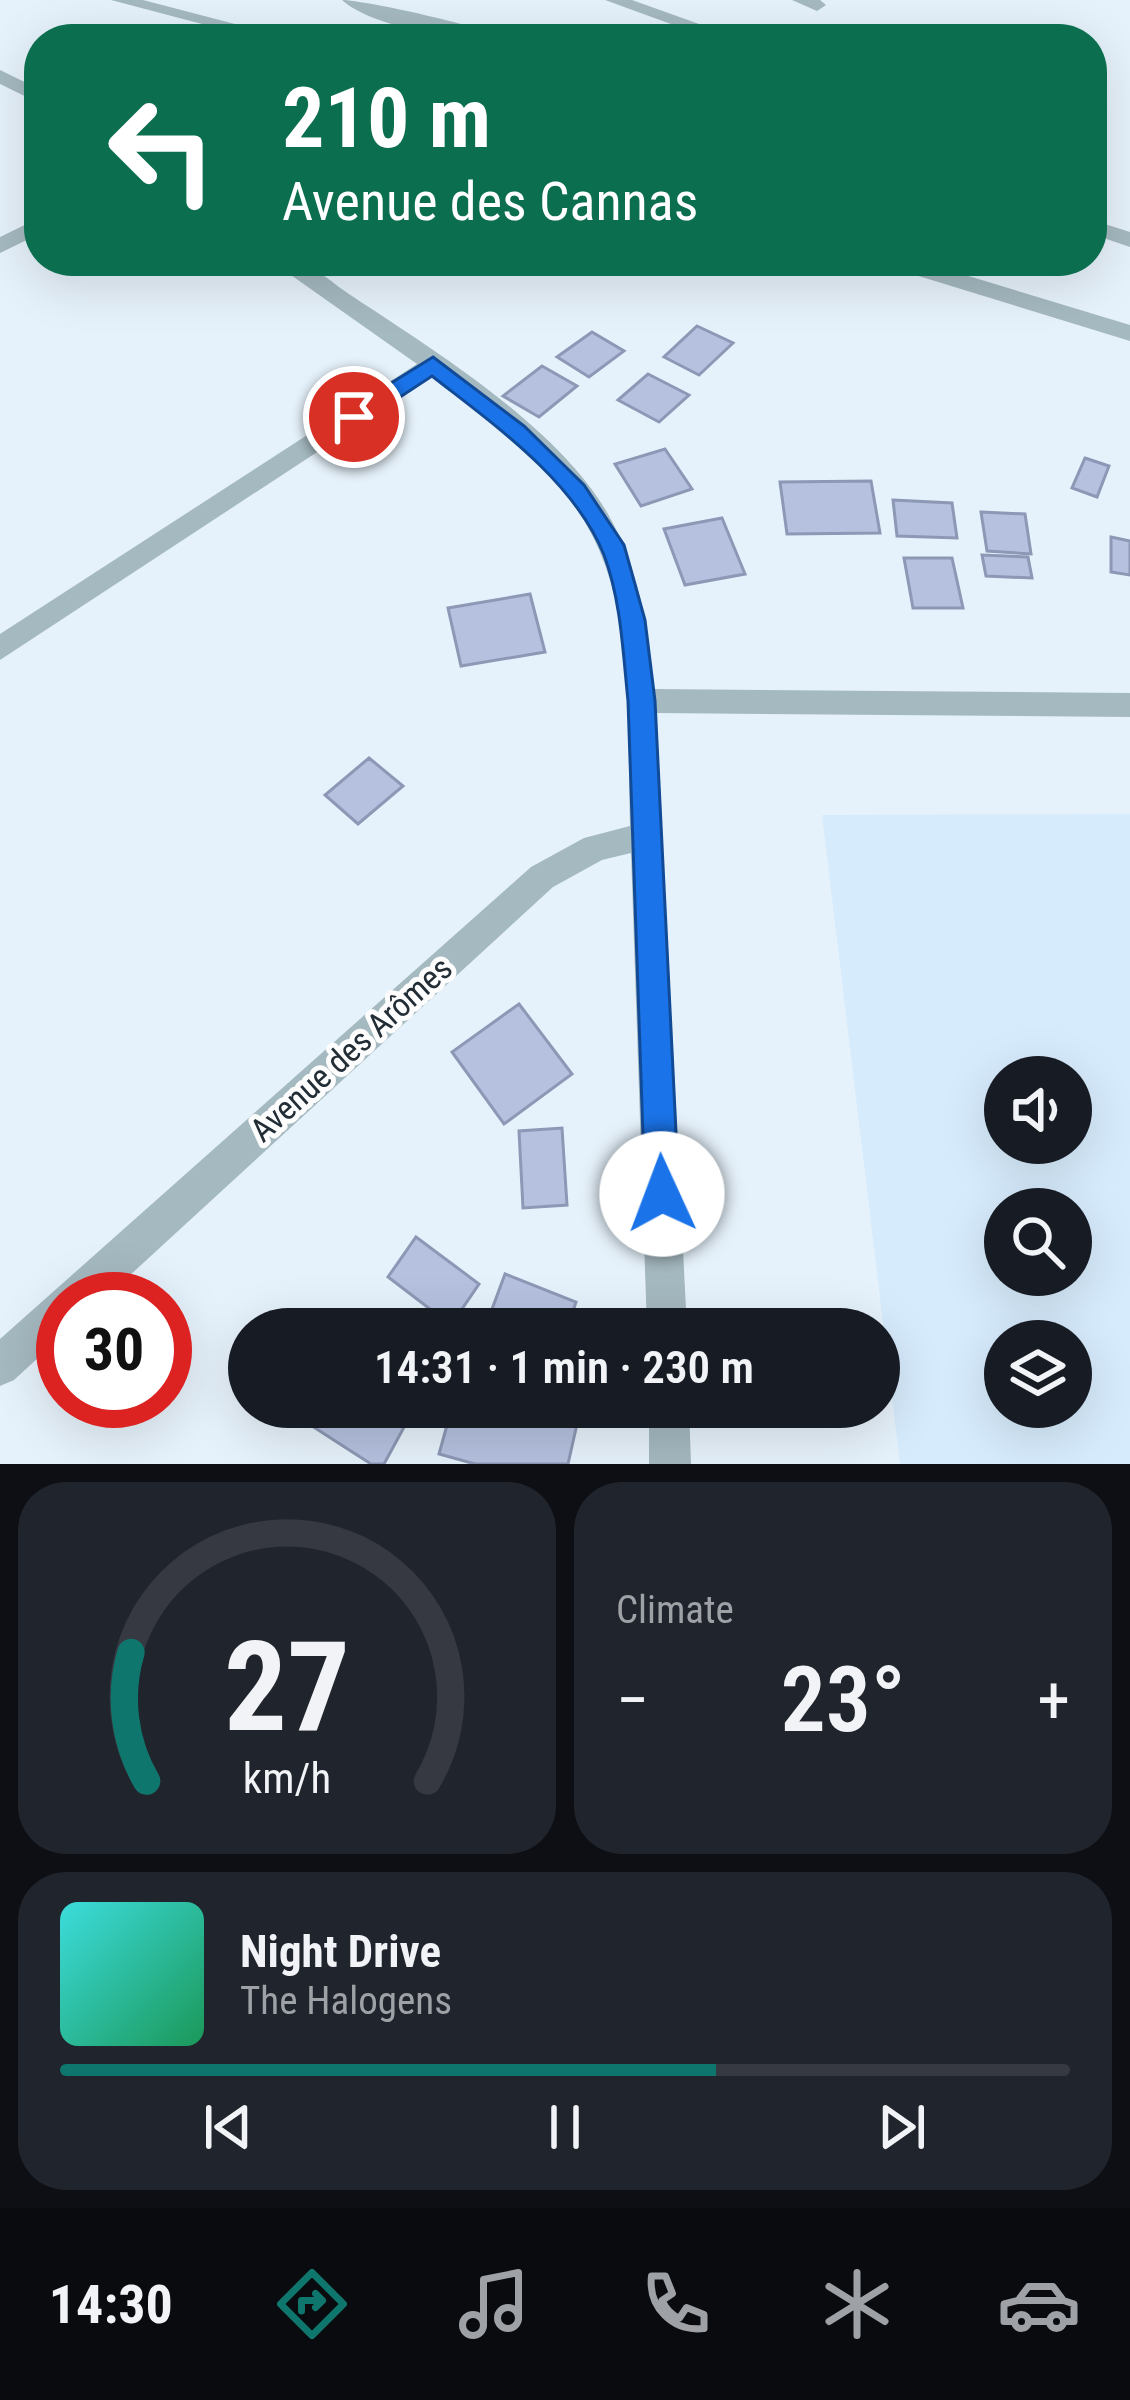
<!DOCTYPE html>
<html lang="en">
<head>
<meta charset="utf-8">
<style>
	:root { --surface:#171b24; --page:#20242c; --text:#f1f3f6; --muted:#9ea1a6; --line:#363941; --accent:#0f766e }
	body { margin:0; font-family:"Roboto Condensed",sans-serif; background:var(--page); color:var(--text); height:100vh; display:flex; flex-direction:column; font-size:45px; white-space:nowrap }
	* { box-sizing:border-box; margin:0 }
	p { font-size:39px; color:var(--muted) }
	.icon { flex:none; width:66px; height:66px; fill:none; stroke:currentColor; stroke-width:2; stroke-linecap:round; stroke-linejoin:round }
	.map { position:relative; height:1464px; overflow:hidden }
	.side { display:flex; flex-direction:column; gap:18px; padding:18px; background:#0d0f14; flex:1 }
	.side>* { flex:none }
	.banner { position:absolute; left:24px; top:24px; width:1083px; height:252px; border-radius:48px; box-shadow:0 12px 48px #0002; background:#0b6e4f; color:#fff; overflow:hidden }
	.tools { position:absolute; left:984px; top:1056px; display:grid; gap:24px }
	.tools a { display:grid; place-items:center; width:108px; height:108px; border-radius:50%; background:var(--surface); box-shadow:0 12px 48px #0002; font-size:60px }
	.speed { position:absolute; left:36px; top:1272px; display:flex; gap:24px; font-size:60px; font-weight:700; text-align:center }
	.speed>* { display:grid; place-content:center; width:156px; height:156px; border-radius:50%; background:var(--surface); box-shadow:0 12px 48px #0002; line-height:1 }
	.speed .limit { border:18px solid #d22; background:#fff; color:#111 }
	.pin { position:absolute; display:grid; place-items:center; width:102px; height:102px; color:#fff; margin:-51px; border:6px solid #fff; border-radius:50%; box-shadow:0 3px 12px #0007 }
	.me { position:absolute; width:132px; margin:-66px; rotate:358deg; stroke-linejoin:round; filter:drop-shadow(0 0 9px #0008) }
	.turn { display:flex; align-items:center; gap:42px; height:252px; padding:0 60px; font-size:54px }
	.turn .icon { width:156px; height:156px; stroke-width:2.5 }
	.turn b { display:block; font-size:84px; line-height:102px }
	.big { font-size:90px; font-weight:600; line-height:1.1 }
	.side .widget { flex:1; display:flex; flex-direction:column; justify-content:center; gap:18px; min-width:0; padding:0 42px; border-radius:48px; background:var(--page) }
	.side .dial { align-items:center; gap:0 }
	.dial svg { height:312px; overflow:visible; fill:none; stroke:var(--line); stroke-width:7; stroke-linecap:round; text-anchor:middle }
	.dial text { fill:var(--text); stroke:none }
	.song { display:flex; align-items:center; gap:36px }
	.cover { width:144px; height:144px; border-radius:18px; background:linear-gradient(135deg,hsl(180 70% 55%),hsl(150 70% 35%)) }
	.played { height:12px; border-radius:6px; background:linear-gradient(90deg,var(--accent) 65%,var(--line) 65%) }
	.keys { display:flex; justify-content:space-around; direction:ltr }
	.heat { display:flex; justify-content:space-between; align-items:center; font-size:66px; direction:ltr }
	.side .tiles { flex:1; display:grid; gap:18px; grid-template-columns:1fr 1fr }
	.widget:last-child { grid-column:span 2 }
	.trip { position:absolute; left:228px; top:1308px; width:672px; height:120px; border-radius:60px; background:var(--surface); box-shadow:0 12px 48px #0002; font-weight:600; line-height:120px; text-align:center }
	.tabs { display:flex; height:192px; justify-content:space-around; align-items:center; background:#090b0e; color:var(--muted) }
	.tabs .icon { width:84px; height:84px }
	.tabs .active { color:var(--accent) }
	.tabs b { font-size:54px; color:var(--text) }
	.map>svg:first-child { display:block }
</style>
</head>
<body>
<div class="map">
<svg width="1130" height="1464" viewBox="0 0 1130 1464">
	<rect width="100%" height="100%" fill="#e6f2fb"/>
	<path fill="#d6ebfc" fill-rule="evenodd" d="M1130,814v650h-230l-78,-649zM1005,1077h66v66h-66zM1005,1209h66v66h-66zM1005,1341h66v66h-66z"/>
	<g fill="#b5c1df" stroke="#8c98b5" stroke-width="3">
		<path d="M697,326l36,17 -34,32 -35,-18z"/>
		<path d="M592,332l32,19 -35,26 -32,-20z"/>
		<path d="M542,366l35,20 -38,31 -36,-21z"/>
		<path d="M648,374l41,21 -30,27 -41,-22z"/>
		<path d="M665,449l27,40 -51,17 -26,-42z"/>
		<path d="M1085,458l24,8 -12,31 -25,-9z"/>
		<path d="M871,481l9,52 -93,1 -7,-52z"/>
		<path d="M893,500l59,3 5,35 -60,-2z"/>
		<path d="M981,512l44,2 6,40 -44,-3z"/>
		<path d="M722,518l23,56 -60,11 -21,-56z"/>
		<path d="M1111,537l19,4v34l-19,-3z"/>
		<path d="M982,555l46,2 4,21 -46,-2z"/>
		<path d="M904,558h48l11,50h-50z"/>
		<path d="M530,594l15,58 -84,14 -13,-58z"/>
		<path d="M369,758l34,28 -45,38 -33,-29z"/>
		<path d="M519,1004l53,70 -68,50 -52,-72z"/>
		<path d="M562,1128l5,77 -44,3 -4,-77z"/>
		<path d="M416,1237l63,47 -28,41 -63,-48z"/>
		<path d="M505,1274l71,28 -9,27h-33l-43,-17z"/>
		<path d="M319,1407h72l18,11 -25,46h-13l-62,-40z"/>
		<path d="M452,1407h66l59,17 -9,40h-93l-36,-10z"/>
	</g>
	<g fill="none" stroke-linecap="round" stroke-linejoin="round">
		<g fill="#a5b9c0" fill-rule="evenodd">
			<path d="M111,0h32l150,39h-34z"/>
			<path d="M342,0c23,0 147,28 164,39 -45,0 -130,-9 -164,-39z"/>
			<path d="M605,0h27l109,39h-29z"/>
			<path d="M792,0h28l6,5 -9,6z"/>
			<path d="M0,70l39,19v14l-39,-19z"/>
			<path d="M39,218v16l-39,19v-16z"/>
			<path d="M1092,220l38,12v15l-38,-13z"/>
			<path d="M271,261c7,0 20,-2 27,0 18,6 38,25 54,35 83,55 205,130 256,218 31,55 40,113 46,175l476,4v24l-474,-4 31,616h-40l-16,-476 -29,7 -49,27 -449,412h-41v36l-49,45 -14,6v-47l531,-472 53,-29 46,-12c-3,-97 7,-215 -44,-302 -34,-59 -98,-107 -153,-148l-433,284v-26l417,-270z"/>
			<path d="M883,261h36l211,64v16l-244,-75z"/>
			<path d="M649,1407h40l2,57h-42z"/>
		</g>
	</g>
	<path fill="#1a73e8" stroke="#114b97" stroke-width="3" d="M433,357l91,69 60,59 40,60 21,75 10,81 24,493 -5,12 -12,5 -12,-5 -5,-12 -17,-493c-5,-48 -7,-101 -24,-146 -30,-75 -111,-131 -172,-179l-70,46h-16v-11z"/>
	<g text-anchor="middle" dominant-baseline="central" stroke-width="10" stroke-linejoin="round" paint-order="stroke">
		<g font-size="33" fill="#222d36" stroke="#fdfdfd">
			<text transform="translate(351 1049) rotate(-42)">Avenue des Arômes</text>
		</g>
	</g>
</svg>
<div class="tools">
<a><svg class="icon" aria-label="sound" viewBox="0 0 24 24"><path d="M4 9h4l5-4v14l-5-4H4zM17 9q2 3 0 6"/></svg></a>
<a><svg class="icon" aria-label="search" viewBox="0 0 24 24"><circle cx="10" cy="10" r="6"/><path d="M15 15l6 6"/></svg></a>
<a><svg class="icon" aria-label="layers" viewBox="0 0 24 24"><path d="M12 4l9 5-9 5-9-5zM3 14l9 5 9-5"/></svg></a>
</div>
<div class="speed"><div class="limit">30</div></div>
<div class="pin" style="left:354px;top:417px;background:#d93025"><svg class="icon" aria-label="arrive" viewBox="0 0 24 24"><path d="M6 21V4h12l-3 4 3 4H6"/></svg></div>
<svg class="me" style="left:662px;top:1194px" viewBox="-20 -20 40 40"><circle r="19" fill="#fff"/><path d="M0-13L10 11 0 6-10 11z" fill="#1a73e8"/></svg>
<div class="trip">14:31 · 1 min · 230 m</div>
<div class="banner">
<div class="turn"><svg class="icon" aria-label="left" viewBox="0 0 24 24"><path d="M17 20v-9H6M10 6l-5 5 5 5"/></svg><div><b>210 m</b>Avenue des Cannas</div></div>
</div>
</div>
<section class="side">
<div class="tiles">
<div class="widget dial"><svg viewBox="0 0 100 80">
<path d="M14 69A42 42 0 1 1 86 69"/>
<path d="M14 69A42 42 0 0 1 10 36" stroke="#0f766e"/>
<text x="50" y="56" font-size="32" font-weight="700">27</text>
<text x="50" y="72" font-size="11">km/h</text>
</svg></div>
<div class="widget"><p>Climate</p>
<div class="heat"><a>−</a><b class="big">23°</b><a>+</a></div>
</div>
<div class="widget">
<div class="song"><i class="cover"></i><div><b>Night Drive</b><p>The Halogens</p></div></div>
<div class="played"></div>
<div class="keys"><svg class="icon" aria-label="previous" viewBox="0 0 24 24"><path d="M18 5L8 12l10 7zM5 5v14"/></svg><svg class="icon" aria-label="pause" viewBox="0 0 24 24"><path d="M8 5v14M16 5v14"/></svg><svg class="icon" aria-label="next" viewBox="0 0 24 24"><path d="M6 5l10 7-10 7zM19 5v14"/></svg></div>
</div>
</div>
</section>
<nav class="tabs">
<b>14:30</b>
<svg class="icon active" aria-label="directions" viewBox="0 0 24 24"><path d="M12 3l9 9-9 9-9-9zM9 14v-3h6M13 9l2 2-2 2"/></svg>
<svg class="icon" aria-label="music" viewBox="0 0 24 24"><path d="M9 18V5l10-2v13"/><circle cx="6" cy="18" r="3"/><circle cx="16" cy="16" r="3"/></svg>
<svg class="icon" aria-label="phone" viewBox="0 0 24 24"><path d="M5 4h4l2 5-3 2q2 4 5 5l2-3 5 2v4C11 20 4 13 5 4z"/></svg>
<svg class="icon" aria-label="climate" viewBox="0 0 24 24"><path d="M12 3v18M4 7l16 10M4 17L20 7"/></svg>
<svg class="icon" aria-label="car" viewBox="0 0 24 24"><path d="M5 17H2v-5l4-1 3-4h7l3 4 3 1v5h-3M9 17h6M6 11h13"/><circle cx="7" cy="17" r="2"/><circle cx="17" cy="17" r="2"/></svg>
</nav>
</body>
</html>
